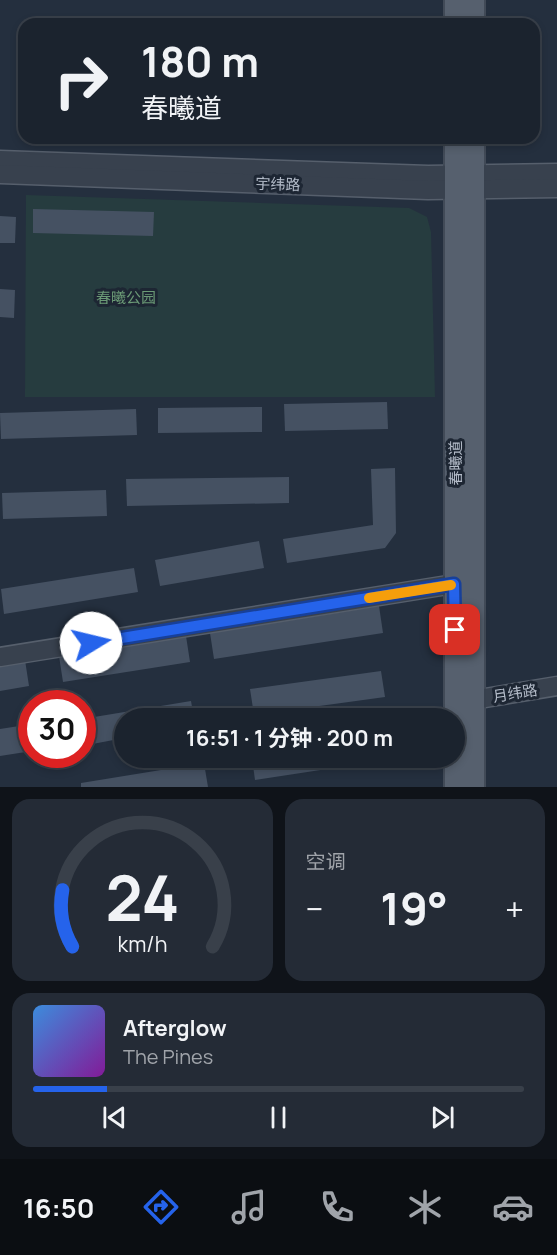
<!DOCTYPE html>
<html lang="zh">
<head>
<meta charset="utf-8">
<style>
	:root { --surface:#1b232e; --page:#242b36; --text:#f1f3f6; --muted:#a0a4aa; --line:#39404a; --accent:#2563eb }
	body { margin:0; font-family:Manrope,"Noto Sans SC",sans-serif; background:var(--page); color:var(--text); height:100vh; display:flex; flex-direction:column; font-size:22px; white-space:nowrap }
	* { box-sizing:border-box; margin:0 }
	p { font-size:20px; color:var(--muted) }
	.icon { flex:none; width:33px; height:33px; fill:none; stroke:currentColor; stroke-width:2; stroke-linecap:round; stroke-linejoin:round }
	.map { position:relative; height:787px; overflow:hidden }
	.panel { display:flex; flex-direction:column; gap:12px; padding:12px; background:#0f1319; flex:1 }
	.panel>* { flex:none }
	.top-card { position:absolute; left:18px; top:18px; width:522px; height:126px; border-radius:18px; box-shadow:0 3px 9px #0003,0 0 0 2px var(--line); background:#1b232e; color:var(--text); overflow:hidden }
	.speed { position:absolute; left:18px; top:690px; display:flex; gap:12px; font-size:30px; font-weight:700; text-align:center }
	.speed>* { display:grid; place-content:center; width:78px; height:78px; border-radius:50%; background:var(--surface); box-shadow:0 3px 9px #0003,0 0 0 2px var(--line); line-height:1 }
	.speed .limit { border:9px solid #d22; background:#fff; color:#111 }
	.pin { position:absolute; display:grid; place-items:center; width:51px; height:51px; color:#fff; margin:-26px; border-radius:12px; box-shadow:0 3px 9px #0006 }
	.me { position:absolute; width:66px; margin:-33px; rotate:81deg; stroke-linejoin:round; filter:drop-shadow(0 0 4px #0008) }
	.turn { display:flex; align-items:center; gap:21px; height:126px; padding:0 24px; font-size:27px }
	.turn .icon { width:78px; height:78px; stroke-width:2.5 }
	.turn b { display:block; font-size:42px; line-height:51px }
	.big { font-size:45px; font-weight:700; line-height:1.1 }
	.panel .card { flex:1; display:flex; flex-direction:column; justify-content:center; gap:9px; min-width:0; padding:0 21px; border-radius:18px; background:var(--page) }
	.panel .dial { align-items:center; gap:0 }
	.dial svg { height:156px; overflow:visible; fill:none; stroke:var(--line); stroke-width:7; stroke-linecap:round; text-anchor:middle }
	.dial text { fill:var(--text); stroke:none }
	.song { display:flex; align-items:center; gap:18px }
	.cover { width:72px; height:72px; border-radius:9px; background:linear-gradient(135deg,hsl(210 70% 55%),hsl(290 70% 35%)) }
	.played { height:6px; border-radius:3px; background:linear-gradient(90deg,var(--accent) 15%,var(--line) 15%) }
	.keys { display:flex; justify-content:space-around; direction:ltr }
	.heat { display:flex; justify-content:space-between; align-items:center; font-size:33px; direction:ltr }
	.panel .tiles { flex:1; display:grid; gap:12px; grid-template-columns:1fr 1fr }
	.card:last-child { grid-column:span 2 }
	.trip { position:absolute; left:114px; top:708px; width:351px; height:60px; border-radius:30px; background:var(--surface); box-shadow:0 3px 9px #0003,0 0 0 2px var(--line); font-weight:700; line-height:60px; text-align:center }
	.menu { display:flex; height:96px; justify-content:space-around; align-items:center; background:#0b0e12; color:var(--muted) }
	.menu .icon { width:42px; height:42px }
	.menu .active { color:var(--accent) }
	.menu b { font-size:27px; color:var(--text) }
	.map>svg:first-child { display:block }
</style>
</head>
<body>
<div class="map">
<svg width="557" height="787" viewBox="0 0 557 787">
	<rect width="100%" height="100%" fill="#242f3e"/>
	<path fill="#263c3f" d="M26,195l383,13 18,9 4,15 4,165h-410z"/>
	<g fill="#455162">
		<path d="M33,209l121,3 -1,24 -120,-3z"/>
		<path d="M0,216l16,1 -1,26h-15z"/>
		<path d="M0,289l15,1 -1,28 -14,-1z"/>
		<path d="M387,402l1,27 -103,2 -1,-27z"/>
		<path d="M262,407v25l-104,1v-25z"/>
		<path d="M136,409l1,26 -136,4 -1,-26z"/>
		<path d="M395,468l1,65 -11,15 -98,15 -4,-24 90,-14 -2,-56z"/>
		<path d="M289,477v26l-162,3 -1,-27z"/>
		<path d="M106,490l1,26 -104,3 -1,-26z"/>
		<path d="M259,541l5,27 -104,18 -5,-26z"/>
		<path d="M134,568l4,24 -134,22 -3,-25z"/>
		<path d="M379,606l4,27 -169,26 -4,-26z"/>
		<path d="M186,636l4,26 -127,20 -4,-26z"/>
		<path d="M25,660l4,26 -29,5v-27z"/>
		<path d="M381,671l4,26 -131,18 -4,-26z"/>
		<path d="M191,701l3,17h-70v20l-42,8v-27z"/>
		<path d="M32,724v27l-32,5v-27z"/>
		<path d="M252,758h134v2l-131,20z"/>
		<path d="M204,763l4,24h-127v-4z"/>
	</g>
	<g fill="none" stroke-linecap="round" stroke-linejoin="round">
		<defs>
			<g id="minor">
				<path d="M0,160l428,15 129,-2"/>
				<path d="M0,174l428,16 129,-2"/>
				<path d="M0,657l454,-73"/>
				<path d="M473,700l84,-14"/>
			</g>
			<g id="major">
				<path d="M456,0v24"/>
				<path d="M473,0v24"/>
				<path d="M473,138v649"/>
				<path d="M456,787v-649"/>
			</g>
		</defs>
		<use href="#minor" stroke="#565f6c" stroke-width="21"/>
		<use href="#major" stroke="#414a57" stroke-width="26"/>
		<use href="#minor" stroke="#38414e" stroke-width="18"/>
		<use href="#major" stroke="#56606e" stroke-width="22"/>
	</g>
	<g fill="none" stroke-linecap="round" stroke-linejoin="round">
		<defs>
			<path id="route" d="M91,643l363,-59 1,46"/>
		</defs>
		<use href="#route" stroke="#184099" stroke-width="15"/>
		<use href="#route" stroke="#2563eb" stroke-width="10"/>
		<path stroke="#f59e0b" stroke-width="10" d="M369,598l82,-13"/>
	</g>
	<g text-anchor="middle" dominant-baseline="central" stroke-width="6" stroke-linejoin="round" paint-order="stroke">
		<g font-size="15" fill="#b4bcc9" stroke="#1d2633">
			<text transform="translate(278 184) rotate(2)">宇纬路</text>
			<text transform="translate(455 463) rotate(-90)">春曦道</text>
			<text transform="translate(515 693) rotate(-9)">月纬路</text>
		</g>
		<g font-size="15" fill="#6b9a76" stroke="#1d2633">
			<text x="126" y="297">春曦公园</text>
		</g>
	</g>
</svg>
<div class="speed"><div class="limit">30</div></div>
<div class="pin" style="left:455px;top:630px;background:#d93025"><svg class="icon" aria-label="arrive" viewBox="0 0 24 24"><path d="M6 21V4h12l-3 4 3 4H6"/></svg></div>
<svg class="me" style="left:91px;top:643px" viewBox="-20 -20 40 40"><circle r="19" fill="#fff"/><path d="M0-13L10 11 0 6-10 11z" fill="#2563eb"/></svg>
<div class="trip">16:51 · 1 分钟 · 200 m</div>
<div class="top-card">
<div class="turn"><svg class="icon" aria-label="right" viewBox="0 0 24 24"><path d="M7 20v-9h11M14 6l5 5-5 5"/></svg><div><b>180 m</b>春曦道</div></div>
</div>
</div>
<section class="panel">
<div class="tiles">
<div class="card dial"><svg viewBox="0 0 100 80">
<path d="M14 69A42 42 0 1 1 86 69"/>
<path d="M14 69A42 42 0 0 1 9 40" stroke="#2563eb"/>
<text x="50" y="56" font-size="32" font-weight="700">24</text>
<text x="50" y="72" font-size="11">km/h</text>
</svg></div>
<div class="card"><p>空调</p>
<div class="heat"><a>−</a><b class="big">19°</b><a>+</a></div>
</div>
<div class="card">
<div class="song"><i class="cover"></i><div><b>Afterglow</b><p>The Pines</p></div></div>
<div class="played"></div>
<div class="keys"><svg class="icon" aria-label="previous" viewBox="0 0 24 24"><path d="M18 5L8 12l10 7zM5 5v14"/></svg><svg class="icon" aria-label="pause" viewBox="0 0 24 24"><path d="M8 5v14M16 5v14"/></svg><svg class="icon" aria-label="next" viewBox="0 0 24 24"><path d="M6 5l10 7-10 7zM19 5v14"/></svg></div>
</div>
</div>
</section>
<nav class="menu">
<b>16:50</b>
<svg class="icon active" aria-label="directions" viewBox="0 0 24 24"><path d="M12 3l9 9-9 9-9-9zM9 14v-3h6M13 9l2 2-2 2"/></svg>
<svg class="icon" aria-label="music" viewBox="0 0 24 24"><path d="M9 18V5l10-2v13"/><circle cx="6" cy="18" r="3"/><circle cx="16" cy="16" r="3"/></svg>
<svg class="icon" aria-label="phone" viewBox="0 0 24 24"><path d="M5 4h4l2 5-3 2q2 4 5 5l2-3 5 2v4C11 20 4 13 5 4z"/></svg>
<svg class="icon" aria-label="climate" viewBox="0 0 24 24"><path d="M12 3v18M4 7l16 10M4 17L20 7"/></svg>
<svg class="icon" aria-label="car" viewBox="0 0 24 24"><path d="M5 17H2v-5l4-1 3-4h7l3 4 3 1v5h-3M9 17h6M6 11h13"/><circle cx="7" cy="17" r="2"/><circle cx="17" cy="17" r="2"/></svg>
</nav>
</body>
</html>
